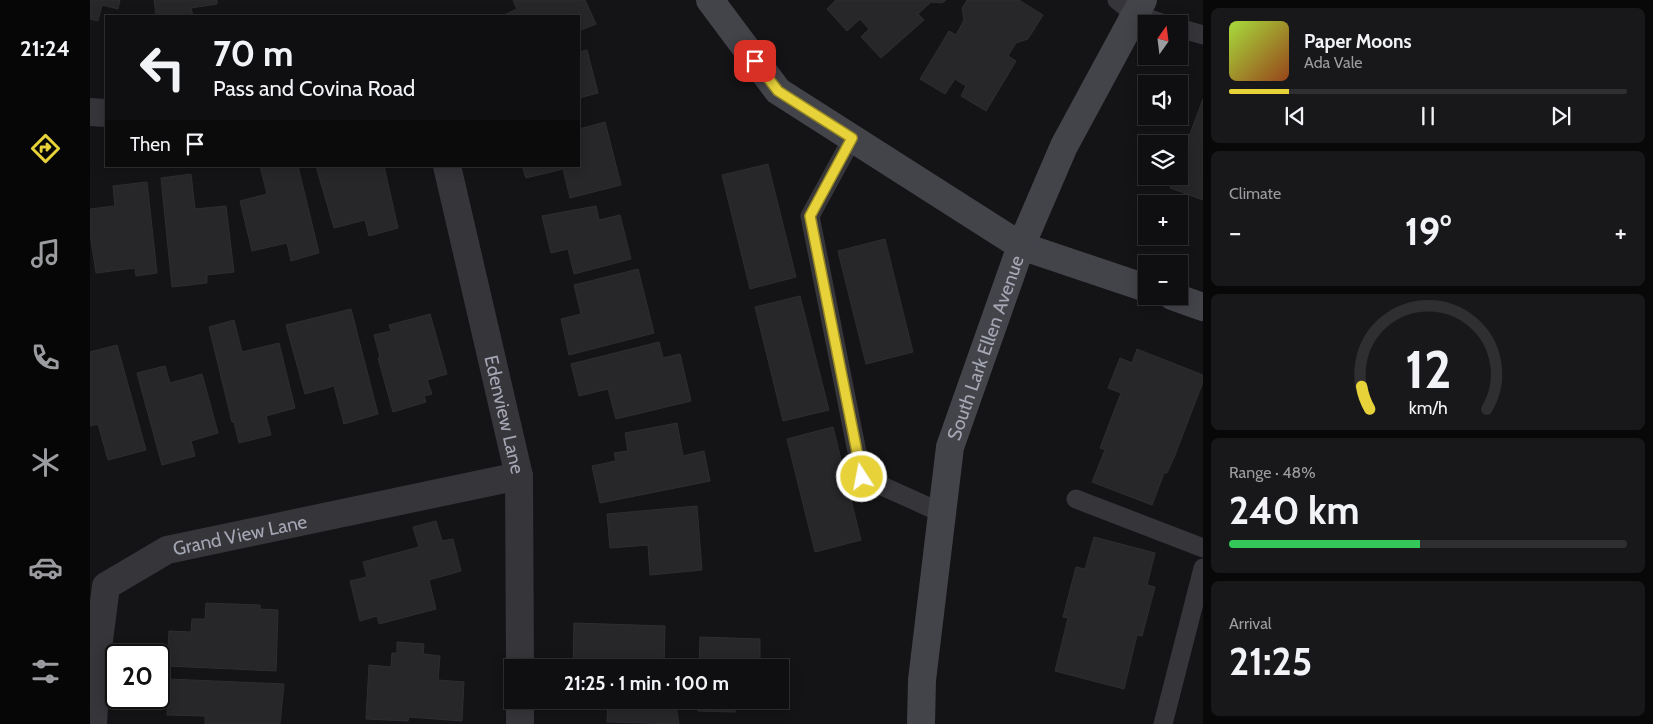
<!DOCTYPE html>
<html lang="en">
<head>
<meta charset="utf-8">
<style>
	:root { --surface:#0f0e10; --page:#181719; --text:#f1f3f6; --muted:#9b9c9f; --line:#2f2e30; --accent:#e7d239 }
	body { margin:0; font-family:Cabin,sans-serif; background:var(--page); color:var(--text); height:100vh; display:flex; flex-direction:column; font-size:19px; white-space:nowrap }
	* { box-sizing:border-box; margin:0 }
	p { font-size:16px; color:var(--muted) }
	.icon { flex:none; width:28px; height:28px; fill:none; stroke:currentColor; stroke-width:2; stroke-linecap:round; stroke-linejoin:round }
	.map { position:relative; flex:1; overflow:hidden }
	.panel { display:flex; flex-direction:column; gap:8px; padding:8px; background:#080809; width:450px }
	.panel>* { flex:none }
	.guide { position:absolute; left:15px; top:15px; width:475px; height:152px; border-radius:0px; box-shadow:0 2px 12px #0003,0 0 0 1px var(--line); background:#0f0e10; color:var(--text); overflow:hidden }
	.needle { width:32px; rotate:14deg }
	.controls { position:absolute; left:1048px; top:15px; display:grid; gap:10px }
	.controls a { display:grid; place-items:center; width:50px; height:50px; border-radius:0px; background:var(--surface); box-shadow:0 2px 12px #0003,0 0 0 1px var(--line); font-size:25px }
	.speed { position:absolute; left:15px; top:644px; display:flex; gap:10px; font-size:25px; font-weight:700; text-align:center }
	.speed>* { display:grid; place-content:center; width:65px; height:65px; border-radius:50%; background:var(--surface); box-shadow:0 2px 12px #0003,0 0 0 1px var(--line); line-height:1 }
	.speed .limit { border:2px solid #111; border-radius:8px; background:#fff; color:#111 }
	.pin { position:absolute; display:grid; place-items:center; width:42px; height:42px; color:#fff; margin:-21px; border-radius:10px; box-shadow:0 2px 8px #0006 }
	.me { position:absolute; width:55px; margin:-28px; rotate:349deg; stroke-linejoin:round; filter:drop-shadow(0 0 4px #0008) }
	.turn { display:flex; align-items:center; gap:18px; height:105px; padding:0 25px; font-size:22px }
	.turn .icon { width:65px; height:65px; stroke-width:2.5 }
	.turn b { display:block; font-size:35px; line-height:42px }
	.then { display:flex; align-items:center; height:48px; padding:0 25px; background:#0003; gap:10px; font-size:19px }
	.big { font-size:38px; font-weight:700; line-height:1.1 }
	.panel .tile { flex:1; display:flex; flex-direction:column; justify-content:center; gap:8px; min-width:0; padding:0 18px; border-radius:8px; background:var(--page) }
	.panel .dial { align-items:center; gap:0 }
	.dial svg { height:130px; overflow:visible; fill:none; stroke:var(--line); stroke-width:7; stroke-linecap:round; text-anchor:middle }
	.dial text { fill:var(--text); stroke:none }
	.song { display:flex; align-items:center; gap:15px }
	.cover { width:60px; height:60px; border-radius:8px; background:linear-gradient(135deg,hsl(80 70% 55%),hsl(20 70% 35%)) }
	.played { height:5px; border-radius:2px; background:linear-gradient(90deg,var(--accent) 15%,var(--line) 15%) }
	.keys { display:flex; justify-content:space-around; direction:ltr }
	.heat { display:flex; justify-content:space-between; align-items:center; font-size:28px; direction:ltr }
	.charge { height:8px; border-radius:4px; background:linear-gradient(90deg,#34c759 48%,var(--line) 0) }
	.trip { position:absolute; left:414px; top:659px; width:285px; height:50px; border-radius:0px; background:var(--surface); box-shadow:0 2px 12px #0003,0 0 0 1px var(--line); font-weight:700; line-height:50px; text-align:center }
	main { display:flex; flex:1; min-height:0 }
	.menu { display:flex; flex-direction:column; width:90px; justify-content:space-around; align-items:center; background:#060606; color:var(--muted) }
	.menu .icon { width:35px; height:35px }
	.menu .selected { color:var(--accent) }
	.menu b { font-size:22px; color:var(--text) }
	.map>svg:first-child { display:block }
</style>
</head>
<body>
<main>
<nav class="menu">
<b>21:24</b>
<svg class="icon selected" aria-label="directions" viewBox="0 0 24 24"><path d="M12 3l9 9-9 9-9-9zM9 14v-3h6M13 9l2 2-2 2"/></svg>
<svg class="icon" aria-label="music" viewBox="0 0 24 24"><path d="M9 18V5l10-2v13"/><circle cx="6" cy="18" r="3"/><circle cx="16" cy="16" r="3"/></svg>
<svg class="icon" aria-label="phone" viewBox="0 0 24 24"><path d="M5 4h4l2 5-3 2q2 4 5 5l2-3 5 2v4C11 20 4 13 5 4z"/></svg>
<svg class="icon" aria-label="climate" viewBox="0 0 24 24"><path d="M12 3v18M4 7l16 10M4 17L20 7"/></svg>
<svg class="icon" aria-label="car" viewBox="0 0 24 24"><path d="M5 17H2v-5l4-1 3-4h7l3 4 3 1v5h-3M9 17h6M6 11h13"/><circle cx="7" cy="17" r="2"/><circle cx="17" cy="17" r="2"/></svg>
<svg class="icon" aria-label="filters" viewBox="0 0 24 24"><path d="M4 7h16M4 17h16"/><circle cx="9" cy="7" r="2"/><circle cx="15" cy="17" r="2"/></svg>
</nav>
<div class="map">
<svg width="1113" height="724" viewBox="0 0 1113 724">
	<rect width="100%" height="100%" fill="#141315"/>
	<g fill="#272629" stroke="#2e2d31">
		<path d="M0,0h30l-2,9 -16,-4 -4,16 -8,-2z"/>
		<path d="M64,0h63v4l-26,4 2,8h-40l3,-1z"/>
		<path d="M423,0h72l11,24 -17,7v-15h-74l-1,-1 13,-6z"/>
		<path d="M746,0h110l-4,3 -11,-1 -13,12 6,6 -43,38 -20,-21 8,-8 -9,-10 -13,12 -20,-22z"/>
		<path d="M877,0h52l24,15 -15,24 -12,4 -8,13 8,5 -30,50 -25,-15 5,-10 -11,-7 -10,15 -25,-15 29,-48 7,4 8,-15 -2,-12z"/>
		<path d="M497,50l11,43 -19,5v-46z"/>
		<path d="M1113,99v101l-33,-12 4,-12h5v-13z"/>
		<path d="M515,122l16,63 -51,13 -7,-29 -37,9 -4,-12h57v-37z"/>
		<path d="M678,164l28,113 -46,12 -28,-114z"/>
		<path d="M170,166h38l21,87 -28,8 -4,-18 -35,8 -12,-50 27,-7z"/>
		<path d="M226,166h68l14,62 -29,8 -4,-16 -31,8z"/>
		<path d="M101,174l4,35 31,-3 8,66 -27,3v8l-35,4 -11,-109z"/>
		<path d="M57,182l10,91 -21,3 -1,-8 -39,5 -6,-39v-25l25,-3 -2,-20z"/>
		<path d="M506,206l3,14 21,-5 11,44 -57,15 -6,-25 -17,4 -9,-37z"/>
		<path d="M795,239l28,113 -47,12 -28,-113z"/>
		<path d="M548,269l16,64 -85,22 -8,-36 20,-5 -7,-29z"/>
		<path d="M710,296l29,114 -46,11 -28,-114z"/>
		<path d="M261,309l27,105 -34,10 -10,-38 -29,8 -19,-69z"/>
		<path d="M340,314l17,60 -20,6 5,14 -8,2 2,6 -33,10 -15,-54 2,-1 -6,-22 17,-4 -2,-6z"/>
		<path d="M144,320l8,32 37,-9 16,65 -29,8 5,19 -32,8 -5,-21h-2l-23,-95z"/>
		<path d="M569,342l4,16 17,-4 11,47 -75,18 -8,-30 -29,7 -8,-32z"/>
		<path d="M27,345l29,105 -38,10 -10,-36 -8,2v-74z"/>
		<path d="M1047,349l66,26v7l-28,73 -8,18h-3l-12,32 -60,-23 13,-32 -5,-2 21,-55 -13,-5 12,-30 12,5z"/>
		<path d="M75,366l5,17 32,-9 16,59 -27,8 4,15 -33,9 -25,-92z"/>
		<path d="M587,423l6,33 21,-5 6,30 -110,22 -8,-37 24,-5 -2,-8 14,-2 -3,-18z"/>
		<path d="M743,427l28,113 -46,12 -28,-113z"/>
		<path d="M607,506l5,64 -52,5 -2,-30 -38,3 -3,-34z"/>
		<path d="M346,521l6,20 11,-2 8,32 -32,9 7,29 -57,15 -2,-8 -17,5 -10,-40 17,-4 -4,-15 56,-15 -6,-20z"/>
		<path d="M1004,537l61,16 -8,32 8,2 -13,49 -5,-1 -13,54 -69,-18 13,-53 -5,-1 13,-50 9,2z"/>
		<path d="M116,603l54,2v4l18,1 -2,61 -109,-5 2,-35 22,1 1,-13h13z"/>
		<path d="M484,623l91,3 -1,42h-91z"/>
		<path d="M610,637l60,2v29h-61z"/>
		<path d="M307,642l27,2 -1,10 17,2 -2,24 26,2 -2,39 -53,-4 -1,4 -42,-2 3,-54 22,2 1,-14h5z"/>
		<path d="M79,679l115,5 -4,40h-75v-8l-38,-1z"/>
		<path d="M518,700h67l4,24 -72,-2z"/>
		<path d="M608,700h37v12l-37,-1z"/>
	</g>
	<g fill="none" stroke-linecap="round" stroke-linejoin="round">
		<g stroke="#35353a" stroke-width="19">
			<path d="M1027,0l17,14 31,10"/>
			<path d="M1089,28l24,7"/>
			<path d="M762,139l-42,77 52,261 80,36"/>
			<path d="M986,499l127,49"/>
			<path d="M1073,724l40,-156"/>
		</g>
		<g stroke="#35353a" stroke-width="28">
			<path d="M0,112l16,1"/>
			<path id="s1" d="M357,166l72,310 1,192"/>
			<path d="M430,700v24"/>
			<path id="s2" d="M3,724l4,-68 9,-70 61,-36 352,-74"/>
		</g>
		<g stroke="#43434a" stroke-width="28">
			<path d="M620,0l68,91 243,155 125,42"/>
			<path d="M1082,296l31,11"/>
			<path id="s3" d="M831,724l1,-44 28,-233 71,-201 43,-100 79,-146"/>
		</g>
	</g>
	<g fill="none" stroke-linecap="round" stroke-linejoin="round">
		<defs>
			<path id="route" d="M665,61l23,30 74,47 -42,78 52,261"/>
		</defs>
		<use href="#route" stroke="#968825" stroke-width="12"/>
		<use href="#route" stroke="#e7d239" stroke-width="9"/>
	</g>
	<g text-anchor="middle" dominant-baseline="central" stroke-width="5" stroke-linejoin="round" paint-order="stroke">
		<g font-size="19" fill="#a6a7b5" stroke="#0f0e10">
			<text stroke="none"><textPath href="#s3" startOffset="384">South Lark Ellen Avenue</textPath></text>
			<text stroke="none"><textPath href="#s1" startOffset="255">Edenview Lane</textPath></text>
			<text stroke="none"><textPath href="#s2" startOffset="284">Grand View Lane</textPath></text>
		</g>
	</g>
</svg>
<div class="controls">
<a><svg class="needle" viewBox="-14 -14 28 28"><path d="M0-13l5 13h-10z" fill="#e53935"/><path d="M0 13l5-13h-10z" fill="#9b9c9f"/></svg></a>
<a><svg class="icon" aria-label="sound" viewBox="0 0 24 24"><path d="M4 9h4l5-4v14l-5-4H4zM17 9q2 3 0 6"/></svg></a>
<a><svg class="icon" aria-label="layers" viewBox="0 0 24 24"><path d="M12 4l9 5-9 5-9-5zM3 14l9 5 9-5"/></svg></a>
<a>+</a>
<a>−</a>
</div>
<div class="speed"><div class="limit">20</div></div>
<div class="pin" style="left:665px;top:61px;background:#d93025"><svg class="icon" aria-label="arrive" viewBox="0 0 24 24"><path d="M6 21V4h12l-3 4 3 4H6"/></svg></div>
<svg class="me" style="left:772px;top:477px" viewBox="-20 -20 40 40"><circle r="17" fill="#e7d239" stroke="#fff" stroke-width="3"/><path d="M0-11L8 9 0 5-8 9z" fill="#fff"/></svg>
<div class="trip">21:25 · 1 min · 100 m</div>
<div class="guide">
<div class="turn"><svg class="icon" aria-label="left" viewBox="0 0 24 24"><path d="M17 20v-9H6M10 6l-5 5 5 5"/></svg><div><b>70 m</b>Pass and Covina Road</div></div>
<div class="then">Then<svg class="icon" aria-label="arrive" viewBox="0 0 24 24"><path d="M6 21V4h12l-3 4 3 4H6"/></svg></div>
</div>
</div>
<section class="panel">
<div class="tile">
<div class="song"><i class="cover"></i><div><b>Paper Moons</b><p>Ada Vale</p></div></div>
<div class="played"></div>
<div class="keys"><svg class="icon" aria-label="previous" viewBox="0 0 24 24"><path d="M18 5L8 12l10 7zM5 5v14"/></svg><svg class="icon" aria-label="pause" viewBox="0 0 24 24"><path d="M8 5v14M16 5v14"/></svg><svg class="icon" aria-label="next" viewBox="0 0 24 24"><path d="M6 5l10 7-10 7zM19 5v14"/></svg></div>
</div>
<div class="tile"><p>Climate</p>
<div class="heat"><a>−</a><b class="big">19°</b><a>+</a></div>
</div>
<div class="tile dial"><svg viewBox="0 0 100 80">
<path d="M14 69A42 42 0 1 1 86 69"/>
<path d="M14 69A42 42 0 0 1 9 55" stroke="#e7d239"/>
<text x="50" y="56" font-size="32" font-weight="700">12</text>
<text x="50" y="72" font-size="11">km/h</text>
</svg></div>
<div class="tile"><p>Range · 48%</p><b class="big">240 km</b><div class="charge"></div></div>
<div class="tile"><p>Arrival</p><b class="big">21:25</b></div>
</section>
</main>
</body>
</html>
